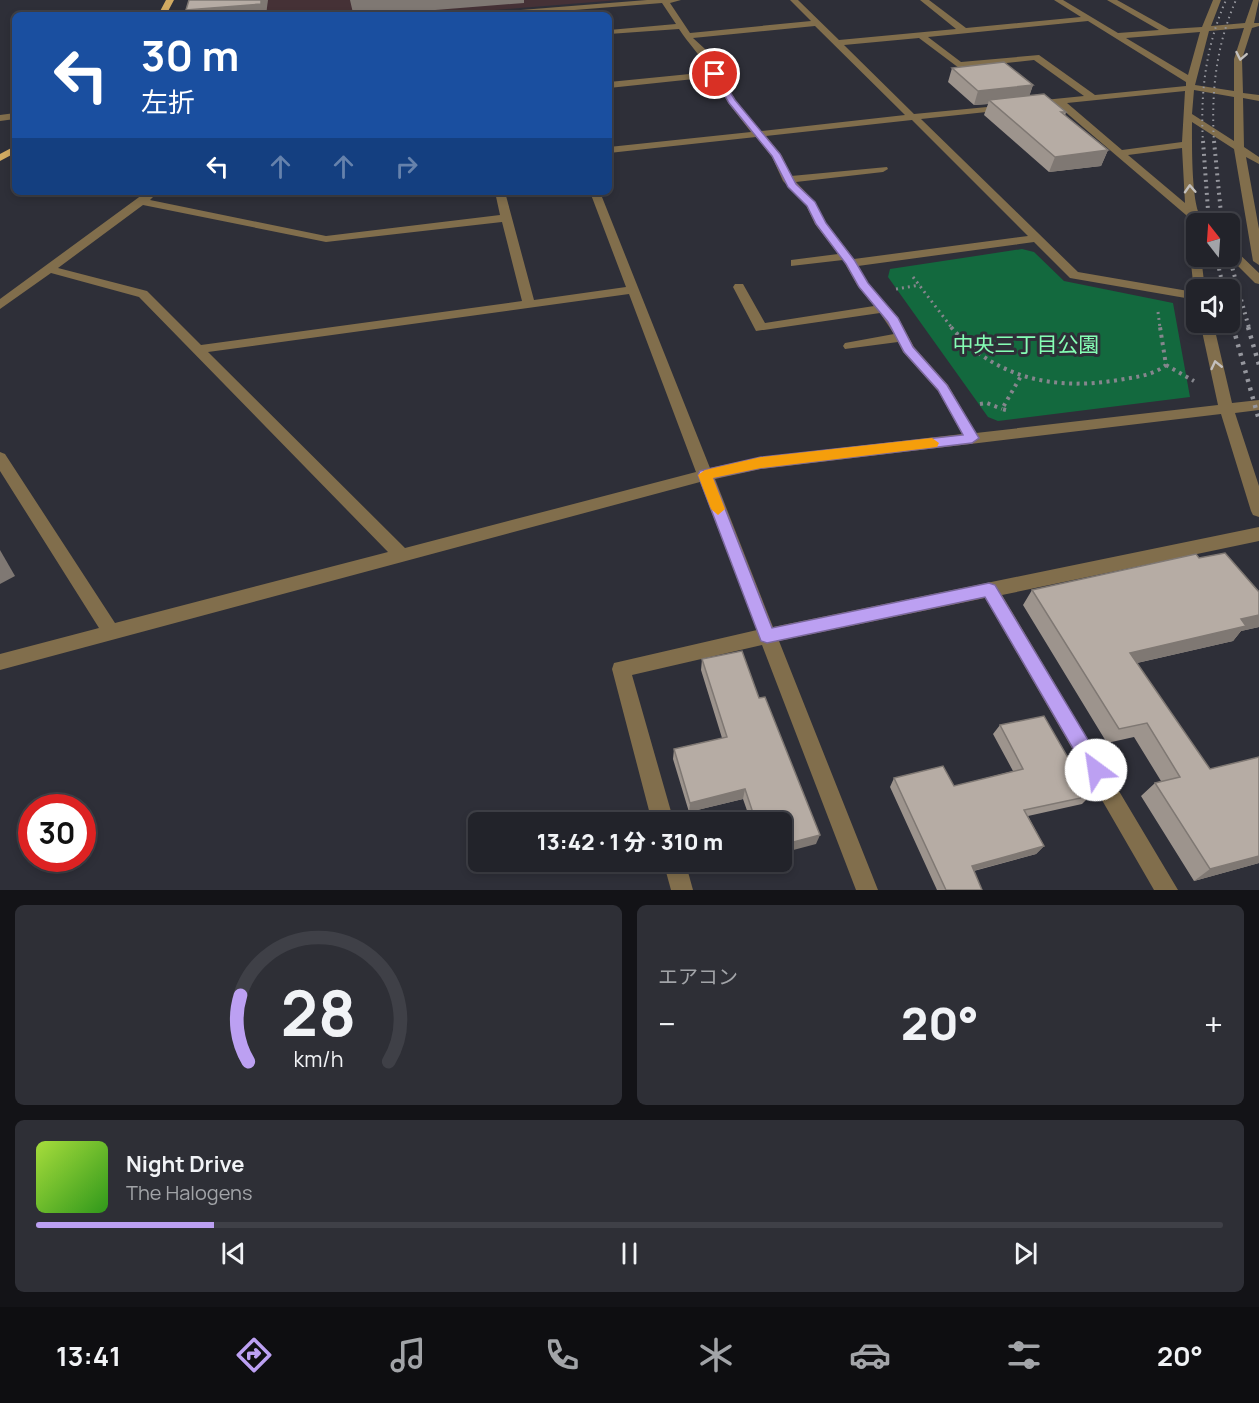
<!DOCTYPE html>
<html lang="ja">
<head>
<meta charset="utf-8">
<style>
	:root { --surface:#22232a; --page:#2e2f36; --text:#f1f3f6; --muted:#a2a4a8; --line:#3f4047; --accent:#bca0f2 }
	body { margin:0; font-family:Manrope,"Noto Sans JP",sans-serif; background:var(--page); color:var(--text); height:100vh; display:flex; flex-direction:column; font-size:22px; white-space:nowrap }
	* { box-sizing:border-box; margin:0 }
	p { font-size:20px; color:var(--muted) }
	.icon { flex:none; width:33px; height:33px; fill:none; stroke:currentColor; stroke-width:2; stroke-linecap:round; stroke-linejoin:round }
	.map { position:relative; height:890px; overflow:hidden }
	.side { display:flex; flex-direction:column; gap:15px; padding:15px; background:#131317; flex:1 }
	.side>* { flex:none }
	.guide { position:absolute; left:12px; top:12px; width:600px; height:183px; border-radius:9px; box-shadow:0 3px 9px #0003,0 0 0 2px var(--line); background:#1a4fa0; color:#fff; overflow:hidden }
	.needle { width:39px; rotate:343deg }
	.tools { position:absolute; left:1186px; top:213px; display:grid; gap:12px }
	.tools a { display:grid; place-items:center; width:54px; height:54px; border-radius:9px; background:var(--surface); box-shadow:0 3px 9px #0003,0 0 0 2px var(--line); font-size:30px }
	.speed { position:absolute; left:18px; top:794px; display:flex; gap:12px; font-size:30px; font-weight:700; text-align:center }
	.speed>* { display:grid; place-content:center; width:78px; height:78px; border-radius:50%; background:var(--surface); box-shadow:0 3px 9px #0003,0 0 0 2px var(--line); line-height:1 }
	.speed .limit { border:9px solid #d22; background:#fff; color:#111 }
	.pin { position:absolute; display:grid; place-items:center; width:51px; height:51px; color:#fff; margin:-26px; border:3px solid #fff; border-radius:50%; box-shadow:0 2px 6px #0007 }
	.me { position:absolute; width:66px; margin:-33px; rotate:329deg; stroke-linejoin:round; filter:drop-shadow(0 0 4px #0008) }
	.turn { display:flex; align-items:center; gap:21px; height:126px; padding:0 30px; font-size:27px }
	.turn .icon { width:78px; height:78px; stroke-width:2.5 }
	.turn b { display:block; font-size:42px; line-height:51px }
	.lanes { display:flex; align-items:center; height:57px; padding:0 30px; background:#0003; justify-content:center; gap:30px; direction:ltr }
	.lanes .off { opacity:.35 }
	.big { font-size:45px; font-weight:800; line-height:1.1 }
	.side .tile { flex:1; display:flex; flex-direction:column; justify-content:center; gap:9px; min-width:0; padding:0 21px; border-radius:9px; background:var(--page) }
	.side .dial { align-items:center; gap:0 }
	.dial svg { height:156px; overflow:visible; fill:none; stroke:var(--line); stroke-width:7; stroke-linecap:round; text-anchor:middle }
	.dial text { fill:var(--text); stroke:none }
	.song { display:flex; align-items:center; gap:18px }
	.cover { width:72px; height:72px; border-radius:9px; background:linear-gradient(135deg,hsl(80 70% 55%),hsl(110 70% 35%)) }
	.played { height:6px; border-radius:3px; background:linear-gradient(90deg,var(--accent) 15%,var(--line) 15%) }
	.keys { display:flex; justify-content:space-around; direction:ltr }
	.heat { display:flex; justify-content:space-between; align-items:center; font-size:33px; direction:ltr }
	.side .tiles { flex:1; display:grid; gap:15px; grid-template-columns:1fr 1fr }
	.tile:last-child { grid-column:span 2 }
	.trip { position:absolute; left:468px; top:812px; width:324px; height:60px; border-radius:9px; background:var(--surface); box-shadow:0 3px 9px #0003,0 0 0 2px var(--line); font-weight:800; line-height:60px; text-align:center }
	.menu { display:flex; height:96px; justify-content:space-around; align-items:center; background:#0e0e11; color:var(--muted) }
	.menu .icon { width:42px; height:42px }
	.menu .selected { color:var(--accent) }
	.menu b { font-size:27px; color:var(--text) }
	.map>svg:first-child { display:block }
</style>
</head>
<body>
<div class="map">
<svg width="1259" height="890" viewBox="0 0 1259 890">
	<rect width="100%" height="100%" fill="#2e2f38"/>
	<path fill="#453136" d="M191,0h428l-185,15h-250z"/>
	<path fill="#13693e" d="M1022,249l12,3 30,29 109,22 17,94 -192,24 -10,-4 -100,-140 2,-8z"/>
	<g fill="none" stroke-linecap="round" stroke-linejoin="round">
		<g stroke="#85868d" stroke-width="3" stroke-dasharray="2 4" stroke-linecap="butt">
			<path d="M913,277l39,51"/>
			<path d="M896,289l24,-4"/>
			<path d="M1158,312l2,16"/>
		</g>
		<g stroke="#85868d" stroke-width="4" stroke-dasharray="3 4.5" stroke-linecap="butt">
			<path d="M951,327c43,51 103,64 167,53 17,-3 34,-4 48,-15l-6,-38"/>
			<path d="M1166,365l28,16"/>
			<path d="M980,404l7,-1 15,6"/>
			<path d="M1006,410l-4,-1 19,-33"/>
		</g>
		<g fill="#816e4c" fill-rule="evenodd">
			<path d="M647,0h34l-11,3 20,30 121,-12 -21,-21h8l41,40 117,-11 -36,-29h9l37,28 115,-11 -27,-17h9l55,33 41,-3 -52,-30h10l52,29 33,-2 11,-27h8l-10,26 34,-3 8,-23h6l-5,23h5v3l-7,2 -10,31 1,34 16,2v6l-16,-3 1,49 15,10v7l-13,-7 13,72v36l-6,-4 -19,-112 -42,-27c0,18 -1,83 9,95l-4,3v36h4l4,34h-8v10l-127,-22 -36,-36 -176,24 10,18 30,33 16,30 34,38 28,48 242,-28 -18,-83h13l19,81 27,-3v10l-24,3 24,73v31l-6,-2 -2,-4 -30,-97 -460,55 -46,10 58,148 486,-100v14l-257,54 176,295h-24l-169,-292 -206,43 99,249h-22l-94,-245 -130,30 42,147h-22l-40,-153 2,-6 143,-33 -57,-148 -700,188v-16l99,-26 -99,-157v-19l5,2 110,169 273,-71 -249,-255 -88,-24 -51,36v-10l146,-107h12l-8,8 176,36 174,-21 -5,-23h10l29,108 92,-13 -36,-95h10l110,276 51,-11 201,-23 -24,-43 -35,-39 -5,-10 -53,7 -2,-3 2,-3 49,-9 -14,-21 -124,18 -23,-44 2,-3h8l22,39 109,-17 -17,-21 -14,-25 -52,6v-6l47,-6 -23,-30 -9,-19 -23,-24 -11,-24 -16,-20 -147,16v-6l142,-15 -22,-28 -16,-27 -104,11v-6l101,-10c-9,-16 -22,-29 -31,-43l-70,5v-4l67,-6 -14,-21 -150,12h-35l4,-2zM1088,21l98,61v4l-91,9 -56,-40 -78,7 -33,-25zM815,26l90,89 -144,16 -25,-30 -31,-52 -12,-11zM1244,28l-10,31v32l-39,-6 14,-54zM1200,32l-12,43 -62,-37zM919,38l40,30 75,-8 50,36 -50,5 -5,3 5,3 22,-3 130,111 8,77 -116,-20 -157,-153 84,-9 3,-1v-4l-94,9 -70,-69zM1194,90l40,7v44l-42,-27zM1185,91l-3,51 -60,8 -55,-47zM912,120l116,116 -174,23 -28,-36 -11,-21 -19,-20 87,-10 5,-3 -1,-2 -96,9 -9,-20 -16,-20zM1182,148l3,55 -57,-48zM143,205l183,37 176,-20 20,79 -321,44 -54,-54 -89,-23zM629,294l67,178 -291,76 -197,-196z"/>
			<path d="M15,113v6l-15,2v-6z"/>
			<path d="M1230,248l4,1 25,24v11l-4,-1 -27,-27h2z"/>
			<path d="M663,861h22l8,29h-22z"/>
		</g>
		<g fill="#d1aa62" fill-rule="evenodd">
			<path d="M166,0h8l-8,15h-8z"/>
			<path d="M15,146v7l-15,8v-7z"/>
		</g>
		<g stroke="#96979e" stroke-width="2" stroke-dasharray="1.5 4" stroke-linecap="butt">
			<path d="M1203,143c-3,-51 3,-97 23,-143"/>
			<path d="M1214,143c-3,-51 2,-97 22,-143"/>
		</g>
		<g stroke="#96979e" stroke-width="4" stroke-dasharray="2 4.5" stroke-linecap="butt">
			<path d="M1203,141l6,83"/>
			<path d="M1214,141l8,83"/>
			<path d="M1216,256l8,34"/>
			<path d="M1229,256l20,72"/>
			<path d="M1230,316l3,12"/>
		</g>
		<g stroke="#96979e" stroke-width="4.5" stroke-dasharray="3 6" stroke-linecap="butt">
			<path d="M1233,327l26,93"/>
			<path d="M1248,327l11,38"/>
		</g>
	</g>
	<g fill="#9d948d">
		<path d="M952,68l81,17 -4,11 37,16 -1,4 43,34 -7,16 -52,6 -65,-57 4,-11 -14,1 -26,-23z"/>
		<path d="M1199,558l60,34v35l-18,4 -8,10 -96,22 122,200 -65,18 -53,-85 14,-13 6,-2 -27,-44 -27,6 -84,-138 9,-15z"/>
		<path d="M702,659l57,39 57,146 -34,-22h-31l-8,-23 -54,13 -16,-53 1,-10 48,-11 -21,-68z"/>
		<path d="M1000,725l90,71 -8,8 -54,12 16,30 -8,8 -62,17 8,19h-45l-47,-103 4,-9 60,8 59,-15 -20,-37z"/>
	</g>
	<g fill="#7f7873">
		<path d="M261,0h7l-2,15h-78l-2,-5z"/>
		<path d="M350,0h174v3l-151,12h-10l-1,-3 -9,1z"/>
		<path d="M1033,85l-5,15h-39l-1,4 -14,1 4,-14z"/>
		<path d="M1108,150l-7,16 -52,6 6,-15z"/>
		<path d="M0,550l15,26 -15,8z"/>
		<path d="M1259,615v12l-18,4 -8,10 -114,26 11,-14 111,-34z"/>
		<path d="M745,789l-2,10 -54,13 1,-9z"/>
		<path d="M820,835l-4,9 -34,9v-8z"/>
		<path d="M1044,846l-8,8 -71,19 7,-7z"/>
		<path d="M1259,856v7l-65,18 16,-12z"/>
	</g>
	<g fill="#b6aca4" stroke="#7f7873" stroke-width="1.5">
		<path d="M189,0h72v4l-75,6z"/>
		<path d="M1004,62l29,23 -55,6 -26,-23z"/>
		<path d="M1044,94l22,18h-5l47,38 -53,7 -66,-57z"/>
		<path d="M1225,553l34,39v23l-18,4 5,7 -116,27 80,116 49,-12v99l-49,13 -55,-86 25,-6 -33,-54 -28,6 -87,-139 164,-36 3,4z"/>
		<path d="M742,651l17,47 6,-1 55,138 -38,10v-23h-26l-11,-33 -55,14 -16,-54 53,-12 -25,-78z"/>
		<path d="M1044,716l46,80 -66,14 20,36 -72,20 10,24h-36l-52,-112 49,-12 11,20 69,-17 -23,-44z"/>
	</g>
	<defs><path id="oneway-chevron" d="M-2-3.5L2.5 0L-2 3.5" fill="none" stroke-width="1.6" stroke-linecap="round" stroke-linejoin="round" transform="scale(1.5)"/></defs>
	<g stroke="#c3c0be">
		<use href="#oneway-chevron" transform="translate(1241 56) rotate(101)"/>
		<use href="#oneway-chevron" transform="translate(1190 189) rotate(-93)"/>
		<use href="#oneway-chevron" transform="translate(1216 365) rotate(-103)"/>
	</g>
	<path fill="#bca0f2" stroke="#7a689d" stroke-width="1.5" d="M712,73h6l17,27 45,54 16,30 19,18 11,21 29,38 13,22 30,35 15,29 34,38 32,53 -7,5 -211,25 -48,10 59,150 217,-45 6,2 107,178 3,7 -3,6 -6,3 -7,-3 -104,-179 -218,46 -6,-2 -63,-166 2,-4 61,-14 202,-22 -25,-45 -34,-38 -16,-30 -29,-35 -13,-23 -30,-40 -9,-18 -19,-19 -16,-31 -43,-53z"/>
	<path fill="#f59e0b" d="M932,438l7,5 -2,4 -176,21 -48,10 12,31 -7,6 -7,-6 -13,-34 7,-5 56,-13z"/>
	<g text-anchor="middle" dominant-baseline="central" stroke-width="6" stroke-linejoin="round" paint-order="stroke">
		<g font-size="21" fill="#85fdb4" stroke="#2e2f38">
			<text x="1026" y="344">中央三丁目公園</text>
		</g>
	</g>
</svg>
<div class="tools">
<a><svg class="needle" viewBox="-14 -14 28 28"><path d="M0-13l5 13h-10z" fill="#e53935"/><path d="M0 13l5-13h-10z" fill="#a2a4a8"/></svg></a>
<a><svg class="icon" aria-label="sound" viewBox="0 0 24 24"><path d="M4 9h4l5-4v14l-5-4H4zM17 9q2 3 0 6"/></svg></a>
</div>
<div class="speed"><div class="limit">30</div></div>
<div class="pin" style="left:715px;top:74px;background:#d93025"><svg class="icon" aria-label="arrive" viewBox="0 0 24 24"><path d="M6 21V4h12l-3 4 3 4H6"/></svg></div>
<svg class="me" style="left:1096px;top:770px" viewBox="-20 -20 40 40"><circle r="19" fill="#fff"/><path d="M0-13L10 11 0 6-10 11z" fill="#bca0f2"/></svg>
<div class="trip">13:42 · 1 分 · 310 m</div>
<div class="guide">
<div class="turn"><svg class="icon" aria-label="left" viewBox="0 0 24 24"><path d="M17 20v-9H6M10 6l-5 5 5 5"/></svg><div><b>30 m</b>左折</div></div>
<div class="lanes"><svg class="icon" aria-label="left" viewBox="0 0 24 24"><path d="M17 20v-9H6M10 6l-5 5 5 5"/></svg><svg class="icon off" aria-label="ahead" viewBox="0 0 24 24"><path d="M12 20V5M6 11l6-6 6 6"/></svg><svg class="icon off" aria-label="ahead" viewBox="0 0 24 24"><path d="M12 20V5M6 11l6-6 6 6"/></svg><svg class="icon off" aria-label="right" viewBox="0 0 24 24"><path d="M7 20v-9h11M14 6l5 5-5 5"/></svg></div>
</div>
</div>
<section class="side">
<div class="tiles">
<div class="tile dial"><svg viewBox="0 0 100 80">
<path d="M14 69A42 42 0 1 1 86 69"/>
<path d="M14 69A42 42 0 0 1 10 35" stroke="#bca0f2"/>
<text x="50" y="56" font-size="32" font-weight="700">28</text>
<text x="50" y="72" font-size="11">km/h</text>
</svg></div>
<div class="tile"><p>エアコン</p>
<div class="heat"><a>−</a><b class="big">20°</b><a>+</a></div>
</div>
<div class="tile">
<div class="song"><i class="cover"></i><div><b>Night Drive</b><p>The Halogens</p></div></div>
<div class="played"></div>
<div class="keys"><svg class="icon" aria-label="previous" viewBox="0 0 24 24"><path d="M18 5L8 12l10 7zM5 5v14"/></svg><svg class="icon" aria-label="pause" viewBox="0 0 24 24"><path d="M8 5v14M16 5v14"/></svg><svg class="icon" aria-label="next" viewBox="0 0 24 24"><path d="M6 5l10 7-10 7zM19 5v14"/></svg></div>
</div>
</div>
</section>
<nav class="menu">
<b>13:41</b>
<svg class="icon selected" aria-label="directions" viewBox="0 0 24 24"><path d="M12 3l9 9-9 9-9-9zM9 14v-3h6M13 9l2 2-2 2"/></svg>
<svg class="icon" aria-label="music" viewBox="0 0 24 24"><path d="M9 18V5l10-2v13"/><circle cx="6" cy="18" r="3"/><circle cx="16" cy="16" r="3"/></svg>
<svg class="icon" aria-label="phone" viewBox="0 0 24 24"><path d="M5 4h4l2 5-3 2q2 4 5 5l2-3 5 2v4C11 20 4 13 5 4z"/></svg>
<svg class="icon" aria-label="climate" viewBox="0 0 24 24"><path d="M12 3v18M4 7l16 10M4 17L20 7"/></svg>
<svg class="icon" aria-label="car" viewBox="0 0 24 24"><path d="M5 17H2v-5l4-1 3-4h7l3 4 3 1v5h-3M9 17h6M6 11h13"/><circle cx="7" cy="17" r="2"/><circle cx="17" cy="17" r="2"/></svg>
<svg class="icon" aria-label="filters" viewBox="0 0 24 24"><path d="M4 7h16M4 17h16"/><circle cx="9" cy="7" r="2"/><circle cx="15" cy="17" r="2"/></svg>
<b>20°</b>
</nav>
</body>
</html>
